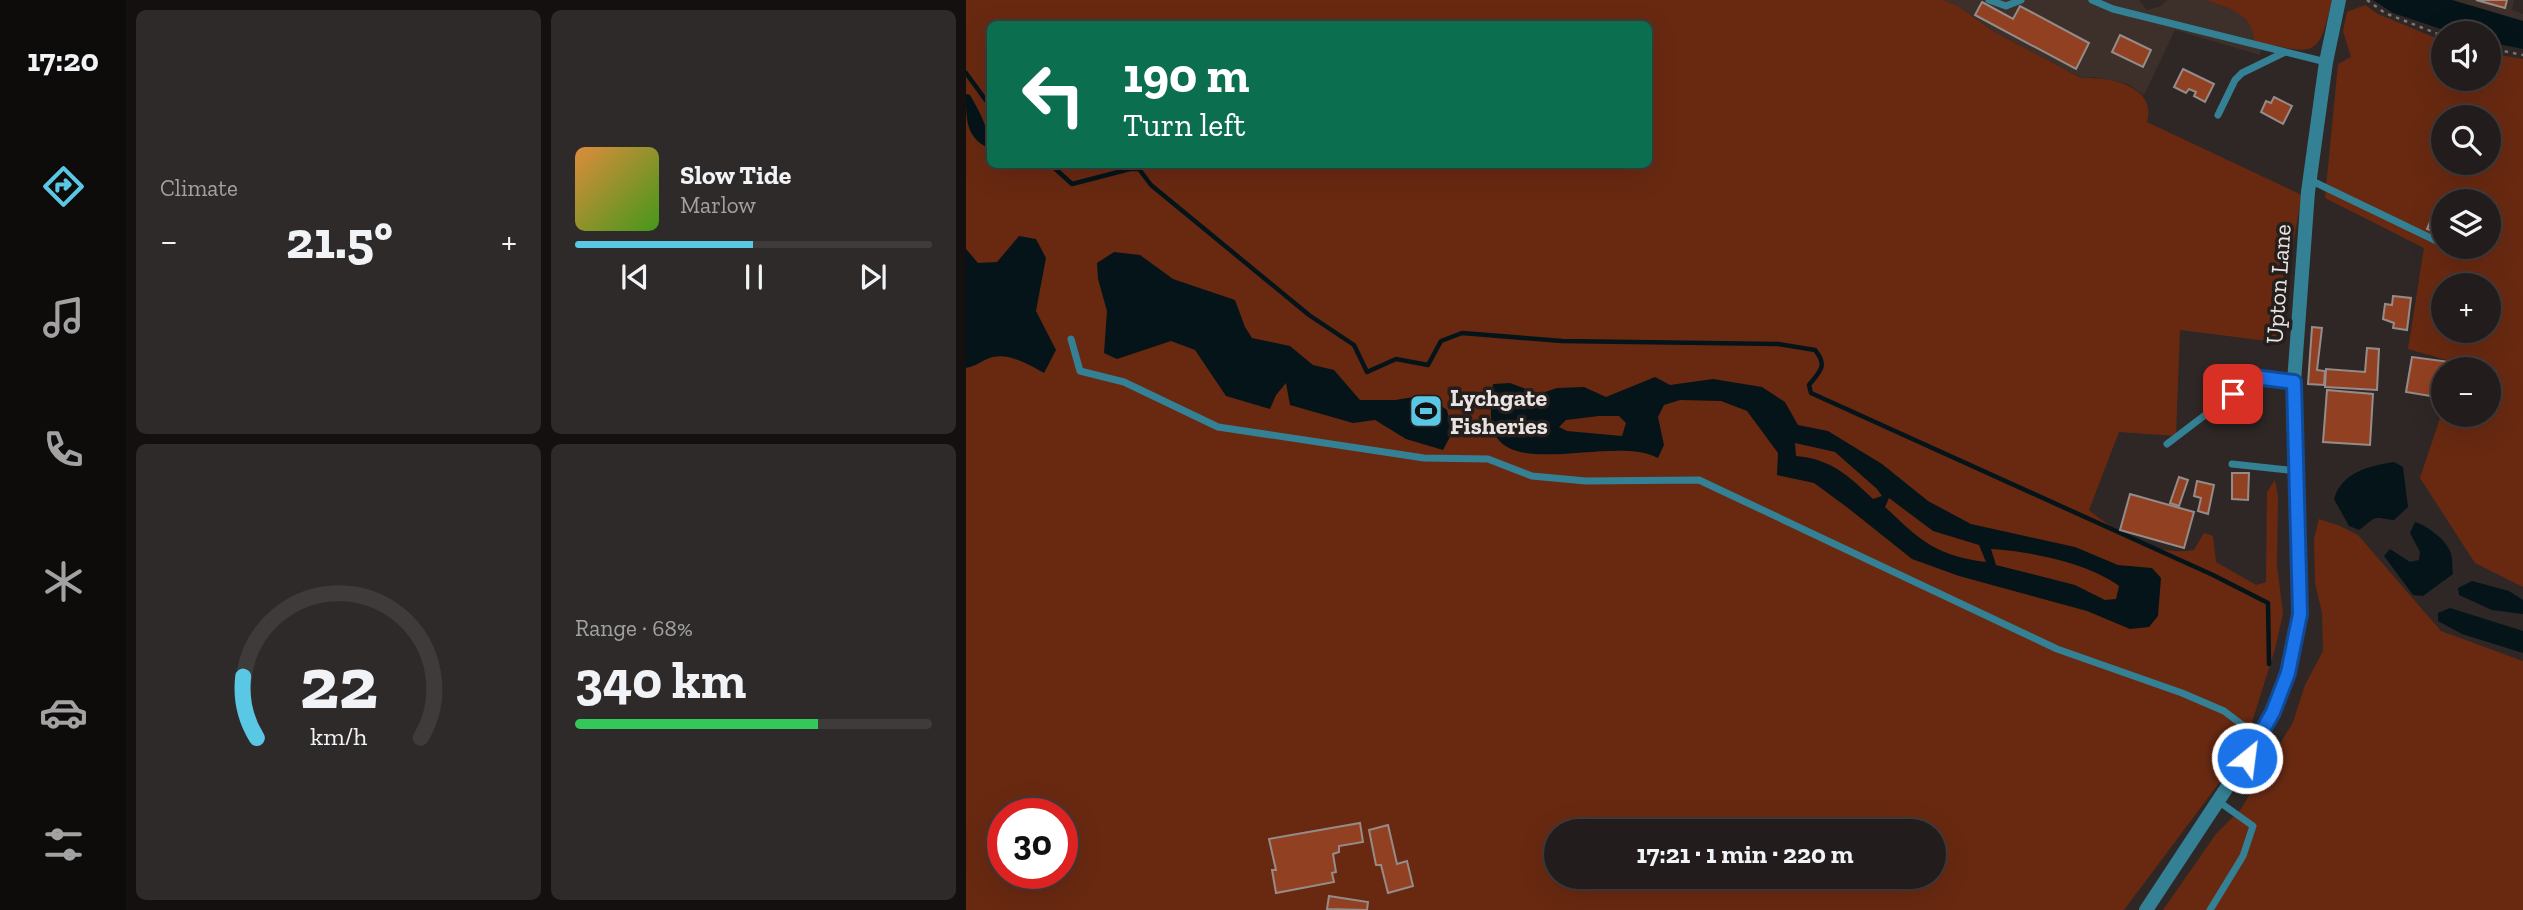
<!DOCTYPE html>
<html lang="en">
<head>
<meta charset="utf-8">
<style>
	:root { --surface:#221d1c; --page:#2e2a29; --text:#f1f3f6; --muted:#a2a2a3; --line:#3f3b3b; --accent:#5ac8e5 }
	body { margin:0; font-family:"Zilla Slab",serif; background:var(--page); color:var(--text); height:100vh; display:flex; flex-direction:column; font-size:26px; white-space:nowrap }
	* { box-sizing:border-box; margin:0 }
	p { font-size:23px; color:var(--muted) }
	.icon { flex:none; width:38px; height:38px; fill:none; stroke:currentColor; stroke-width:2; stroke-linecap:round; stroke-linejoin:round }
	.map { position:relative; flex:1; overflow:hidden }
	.sheet { display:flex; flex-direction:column; gap:10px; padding:10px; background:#13100f; width:840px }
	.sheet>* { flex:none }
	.banner { position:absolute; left:21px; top:21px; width:665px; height:147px; border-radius:10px; box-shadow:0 7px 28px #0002,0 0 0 2px var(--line); background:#0b6e4f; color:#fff; overflow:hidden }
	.buttons { position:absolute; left:1465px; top:21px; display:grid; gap:14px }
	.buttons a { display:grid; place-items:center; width:70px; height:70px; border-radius:50%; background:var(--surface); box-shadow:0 7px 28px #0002,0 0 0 2px var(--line); font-size:35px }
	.speed { position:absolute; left:21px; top:798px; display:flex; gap:14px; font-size:35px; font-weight:700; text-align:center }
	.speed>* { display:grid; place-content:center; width:91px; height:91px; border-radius:50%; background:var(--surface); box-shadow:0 7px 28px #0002,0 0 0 2px var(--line); line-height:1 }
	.speed .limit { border:10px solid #d22; background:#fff; color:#111 }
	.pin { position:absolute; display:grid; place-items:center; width:60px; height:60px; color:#fff; margin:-30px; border-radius:14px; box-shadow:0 4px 10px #0006 }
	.me { position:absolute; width:77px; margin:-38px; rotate:29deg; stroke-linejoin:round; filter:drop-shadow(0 0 5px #0008) }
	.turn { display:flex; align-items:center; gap:24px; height:147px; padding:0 21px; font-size:32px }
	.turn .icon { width:91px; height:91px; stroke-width:2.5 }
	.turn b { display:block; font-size:49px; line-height:60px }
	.big { font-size:52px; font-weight:800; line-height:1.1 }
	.sheet .widget { flex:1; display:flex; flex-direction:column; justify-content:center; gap:10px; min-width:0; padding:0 24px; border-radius:10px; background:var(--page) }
	.sheet .dial { align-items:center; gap:0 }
	.dial svg { height:182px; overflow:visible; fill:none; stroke:var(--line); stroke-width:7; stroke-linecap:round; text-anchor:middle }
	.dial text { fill:var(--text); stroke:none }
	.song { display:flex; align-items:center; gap:21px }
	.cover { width:84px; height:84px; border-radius:10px; background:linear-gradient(135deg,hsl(30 70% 55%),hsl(100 70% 35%)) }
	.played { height:7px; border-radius:4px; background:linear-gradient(90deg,var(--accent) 50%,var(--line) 50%) }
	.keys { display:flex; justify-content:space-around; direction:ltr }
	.heat { display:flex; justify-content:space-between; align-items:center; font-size:38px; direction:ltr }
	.charge { height:10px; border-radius:5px; background:linear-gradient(90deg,#34c759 68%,var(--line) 0) }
	.sheet .tiles { flex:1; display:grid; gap:10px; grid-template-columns:repeat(2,1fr) }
	.trip { position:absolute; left:578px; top:819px; width:402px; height:70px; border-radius:35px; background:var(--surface); box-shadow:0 7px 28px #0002,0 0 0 2px var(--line); font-weight:800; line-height:70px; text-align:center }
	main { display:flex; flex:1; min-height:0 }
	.tab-bar { display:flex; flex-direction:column; width:126px; justify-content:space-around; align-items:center; background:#0e0c0b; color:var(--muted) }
	.tab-bar .icon { width:49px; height:49px }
	.tab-bar .selected { color:var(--accent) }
	.tab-bar b { font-size:32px; color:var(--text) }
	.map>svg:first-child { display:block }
</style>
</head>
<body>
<main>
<nav class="tab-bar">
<b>17:20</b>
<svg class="icon selected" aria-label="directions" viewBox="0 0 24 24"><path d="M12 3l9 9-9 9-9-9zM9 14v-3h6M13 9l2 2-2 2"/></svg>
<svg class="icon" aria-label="music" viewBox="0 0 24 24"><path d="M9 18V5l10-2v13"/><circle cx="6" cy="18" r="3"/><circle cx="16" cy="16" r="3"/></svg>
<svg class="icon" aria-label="phone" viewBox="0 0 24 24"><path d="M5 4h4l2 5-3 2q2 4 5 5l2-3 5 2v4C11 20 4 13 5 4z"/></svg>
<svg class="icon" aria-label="climate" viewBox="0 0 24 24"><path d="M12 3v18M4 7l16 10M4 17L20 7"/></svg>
<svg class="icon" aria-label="car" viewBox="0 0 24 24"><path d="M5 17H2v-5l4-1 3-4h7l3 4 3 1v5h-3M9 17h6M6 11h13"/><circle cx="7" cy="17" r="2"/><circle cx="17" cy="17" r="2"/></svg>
<svg class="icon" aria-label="filters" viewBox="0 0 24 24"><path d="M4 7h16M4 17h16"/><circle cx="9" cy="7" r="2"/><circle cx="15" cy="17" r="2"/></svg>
</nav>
<section class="sheet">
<div class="tiles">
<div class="widget"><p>Climate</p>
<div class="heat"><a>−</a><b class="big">21.5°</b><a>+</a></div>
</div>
<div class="widget">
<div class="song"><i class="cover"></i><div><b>Slow Tide</b><p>Marlow</p></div></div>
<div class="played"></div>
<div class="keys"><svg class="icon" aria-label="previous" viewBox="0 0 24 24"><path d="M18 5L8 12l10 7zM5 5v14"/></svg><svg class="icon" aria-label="pause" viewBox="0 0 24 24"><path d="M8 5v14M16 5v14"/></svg><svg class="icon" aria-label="next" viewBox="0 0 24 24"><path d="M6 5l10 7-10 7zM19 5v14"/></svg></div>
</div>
<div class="widget dial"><svg viewBox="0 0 100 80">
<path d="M14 69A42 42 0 1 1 86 69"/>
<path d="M14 69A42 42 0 0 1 8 42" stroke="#5ac8e5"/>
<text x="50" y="56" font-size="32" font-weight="700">22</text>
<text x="50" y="72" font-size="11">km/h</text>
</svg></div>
<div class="widget"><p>Range · 68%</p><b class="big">340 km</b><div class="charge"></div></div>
</div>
</section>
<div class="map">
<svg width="1557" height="910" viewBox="0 0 1557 910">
	<rect width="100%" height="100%" fill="#2e2725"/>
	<g fill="#3d302b">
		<path d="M977,0h196l8,10 14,-4 6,-6h39l32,12 16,17 8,14 -2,12 -85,-25 -31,65 -16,-11 -34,-7 -12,1 -91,-48 -33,-24z"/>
		<path d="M1486,0h62l-2,10 11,4v7z"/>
	</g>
	<g fill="#692911" fill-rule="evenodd">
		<path d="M0,0h977l15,6 33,24 90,48c28,-1 76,7 66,44l155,73 -27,147 -95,-12 -4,106 -57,-4 -30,78c29,24 67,47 105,40l10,-17 9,3 3,26 40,23 10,-3 1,-90 8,-12 3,16 -1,69 6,49 -8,35 -32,102 -119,159h-1158zM24,24h658v140h-658zM37,814h59v59h-59zM590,831h378v46h-378z"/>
		<path d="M1240,0h126c-14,63 -19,52 -77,42 -3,-29 -25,-33 -49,-42z"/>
		<path d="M1399,5l13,9 65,27v38h45l1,-26 34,6v528l-48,-24 -55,-85 23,-69v6h45v-46h-32l1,-6 -49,-14 16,-101 -99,-50 13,-134 13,-7 -8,-26 4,-19zM1477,117h45v46h-45zM1477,201h45v46h-45zM1477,285h45v46h-45z"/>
		<path d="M1353,519l21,7 18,9 83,96 82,30v249h-360l53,-76 25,-25 52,-87 12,-37 18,-34 -1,-38 -7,-30 -1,-44z"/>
	</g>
	<g fill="#051419" fill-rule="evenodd">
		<path d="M1407,0h79l71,21v28l-34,-7 -1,-9h-35l-60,-20z"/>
		<path d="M0,94l4,1c9,16 20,34 18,53 -22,-11 -22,-28 -22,-54z"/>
		<path d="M53,236l17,3 10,19 -10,53 20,39 -12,23c-14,-8 -34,-20 -51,-16 -9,2 -16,9 -27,11v-119l12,14 19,-1z"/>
		<path d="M148,252l26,3 33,24 62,21 10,27 7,11 38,8 23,19 21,5 26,30h35l31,-5 21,15 5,23 -9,17 -37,-11 -31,-19 -22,3 -63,-18 -4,-22 -10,12 -6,14 -44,-13 -31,-46 -24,-9 -54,18 -13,-6 3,-42 -9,-32 -1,-16z"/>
		<path d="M689,377l15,8 43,-6 49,8 23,15 13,23 30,6 54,33 46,37 43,23 104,23 43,18 34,3 9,10 -3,38 -9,11 -19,2 -43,-18 -128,-35 -47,-17 -64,-51 -34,-25 -37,-8 1,-22 -31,-42 -26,-10 -41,-1 -16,5 -6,12 6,28 -6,13c-40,-22 -136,16 -161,-20 -10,-14 -5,-38 -4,-54l17,-1 29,11 18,-6 27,-1 22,10zM633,416h20l7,7 -4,13 -55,-5 -8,-4 7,-7zM829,443l40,9 42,37 5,7 -9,3c-24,-23 -42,-40 -77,-43zM923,498l44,33 46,14 7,17c-50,-6 -66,-22 -101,-55zM1025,549c37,2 97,14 128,37l-3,13 -11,1 -30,-15 -79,-20z"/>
		<path d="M1428,462l9,5 5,40 -14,13c-24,-3 -15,-5 -35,10l-10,-4 -15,-27c8,-27 35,-33 60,-37z"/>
		<path d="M1449,522c11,3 30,17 35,29 3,6 2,16 3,23l-30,22 -10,-1 -29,-39 6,-7 20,13 9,-2 1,-8 -10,-19z"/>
		<path d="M1506,581l37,10 14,9v14l-31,-4 -33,-15 -1,-7z"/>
		<path d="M1484,608l73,23v22l-61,-19 -24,-13v-8z"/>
	</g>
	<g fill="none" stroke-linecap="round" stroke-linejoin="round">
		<g stroke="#051419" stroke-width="4.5">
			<path d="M0,73l24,33"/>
			<path d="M84,164l22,20 58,-15h9l12,16 158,130 45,30 13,27 29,-13 32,6 13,-24 21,-8 100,8 216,3 37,6c13,16 5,21 -6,35l2,8 402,182 55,28 1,61"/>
		</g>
	</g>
	<g fill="#924022" stroke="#958c89" stroke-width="2">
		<path d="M1510,0h31l-2,8z"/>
		<path d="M1016,2l31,17 7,-13 69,37 -13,26 -101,-54z"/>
		<path d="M1154,35l31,15 -8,17 -31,-15z"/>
		<path d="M1217,69l31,15 -9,18 -11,-6 2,-4 -7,-3 -3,4 -12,-6z"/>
		<path d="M1308,97l18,9 -9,18 -22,-12 5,-11 5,2z"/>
		<path d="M1469,211l8,3v21l-16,-6z"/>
		<path d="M1427,296l18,2 -4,32 -14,-2 1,-5 -11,-4 2,-15 7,1z"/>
		<path d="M1346,327l10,1 -5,42 8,1 -1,14 -16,-1z"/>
		<path d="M1401,348l12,1 -2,41 -52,-3 1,-18 39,3z"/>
		<path d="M1446,357l38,5 -1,7h-6v29l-37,-6z"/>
		<path d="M1361,390l46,4 -3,51 -47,-3z"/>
		<path d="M1266,473h17l-1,27 -16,-1z"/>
		<path d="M1213,477l9,3 -9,26 -9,-3z"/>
		<path d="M1231,481l17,4 -6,29 -10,-3 3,-13 -7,-2z"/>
		<path d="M1164,494l64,18 -10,36 -64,-18z"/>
		<path d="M394,823l3,19 -24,4v6l-6,2 3,18 -4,1 2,9 -58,11 -4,-23h4l-7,-31z"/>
		<path d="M422,825l9,39 10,-3 6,25 -25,7 -7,-28h-5l-7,-35z"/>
		<path d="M363,896l39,6 -1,8 -40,-1z"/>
	</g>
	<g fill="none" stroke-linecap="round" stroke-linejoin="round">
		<g stroke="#7b7573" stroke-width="2.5" stroke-dasharray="3.5 5" stroke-linecap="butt">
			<path d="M1401,0l18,13 58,23"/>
			<path d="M1522,48l35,7"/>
		</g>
		<g stroke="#348195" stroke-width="7">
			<path d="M1023,0l17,6 15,-6"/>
			<path d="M1126,0l21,9 213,53"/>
			<path d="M1252,115l17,-35 7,-7 41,-20"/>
			<path d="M1344,180l133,64"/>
			<path d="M1482,247l14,7"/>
			<path d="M105,339l9,32 44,11 94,45 206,31 64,1 44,17 54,5 113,-1 358,169 125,44 42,18 25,19 10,4"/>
			<path d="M1201,444l88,-67 38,5"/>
			<path d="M1266,464l65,7"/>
			<path d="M1244,910l33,-54 10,-30 -35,-25"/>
		</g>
		<path stroke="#348195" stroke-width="14" d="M1180,910l101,-153 26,-45 15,-40 12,-58 -6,-232 14,-190 18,-130 13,-62"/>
	</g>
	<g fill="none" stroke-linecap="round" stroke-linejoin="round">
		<defs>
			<path id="route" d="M1267,394l22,-17 39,5 6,232 -12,59 -15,39 -26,46"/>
		</defs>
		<use href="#route" stroke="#114b97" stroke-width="18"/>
		<use href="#route" stroke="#1a73e8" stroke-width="12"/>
	</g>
	<defs>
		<symbol id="stadium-square" viewBox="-11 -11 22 22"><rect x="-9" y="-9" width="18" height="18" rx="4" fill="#5ac8e5" stroke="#241e1c"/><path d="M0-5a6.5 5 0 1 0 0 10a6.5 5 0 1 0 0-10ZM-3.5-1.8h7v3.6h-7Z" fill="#111"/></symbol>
	</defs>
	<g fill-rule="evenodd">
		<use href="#stadium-square" x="441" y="392" width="38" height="38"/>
	</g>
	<g text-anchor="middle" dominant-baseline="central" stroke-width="7" stroke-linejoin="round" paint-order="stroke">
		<g font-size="24" fill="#e9e4e3" stroke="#241e1c">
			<text transform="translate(1312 284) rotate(-86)">Upton Lane</text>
		</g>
		<g font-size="24" font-weight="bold" fill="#e9e4e3" stroke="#241e1c" text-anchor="start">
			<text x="484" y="397">Lychgate<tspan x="484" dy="28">Fisheries</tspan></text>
		</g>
	</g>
</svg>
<div class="buttons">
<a><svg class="icon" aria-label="sound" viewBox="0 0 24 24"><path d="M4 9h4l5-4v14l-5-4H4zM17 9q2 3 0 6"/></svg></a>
<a><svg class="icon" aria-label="search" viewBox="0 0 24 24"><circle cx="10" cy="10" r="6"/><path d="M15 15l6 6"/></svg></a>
<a><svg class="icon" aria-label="layers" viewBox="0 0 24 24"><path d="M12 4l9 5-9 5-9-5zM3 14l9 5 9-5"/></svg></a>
<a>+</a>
<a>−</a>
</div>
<div class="speed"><div class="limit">30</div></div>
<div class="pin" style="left:1267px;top:394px;background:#d93025"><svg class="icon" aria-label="arrive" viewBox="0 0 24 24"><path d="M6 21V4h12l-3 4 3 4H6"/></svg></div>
<svg class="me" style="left:1281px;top:758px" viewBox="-20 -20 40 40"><circle r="17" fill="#1a73e8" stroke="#fff" stroke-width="3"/><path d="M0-11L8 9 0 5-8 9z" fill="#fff"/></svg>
<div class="trip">17:21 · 1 min · 220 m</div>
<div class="banner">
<div class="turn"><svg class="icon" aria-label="left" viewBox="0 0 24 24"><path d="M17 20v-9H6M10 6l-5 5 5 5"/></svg><div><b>190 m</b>Turn left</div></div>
</div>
</div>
</main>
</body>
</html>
